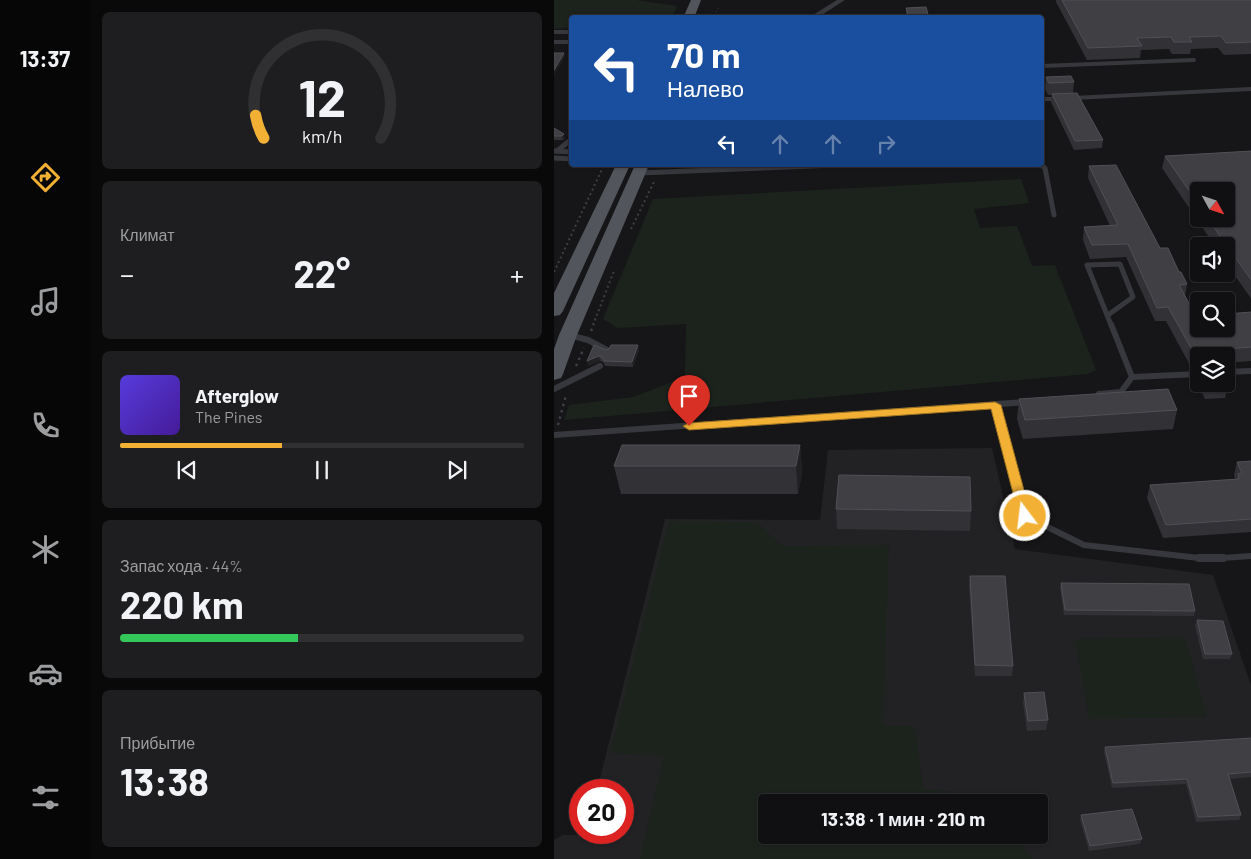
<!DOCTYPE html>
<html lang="ru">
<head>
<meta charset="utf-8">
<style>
	:root { --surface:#101012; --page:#1e1e20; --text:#f1f3f6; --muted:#9c9d9f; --line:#303032; --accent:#f2b134 }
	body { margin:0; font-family:Barlow,sans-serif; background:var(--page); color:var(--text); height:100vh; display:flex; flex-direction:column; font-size:19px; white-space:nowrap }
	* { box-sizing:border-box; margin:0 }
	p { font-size:16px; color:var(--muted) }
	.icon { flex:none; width:28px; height:28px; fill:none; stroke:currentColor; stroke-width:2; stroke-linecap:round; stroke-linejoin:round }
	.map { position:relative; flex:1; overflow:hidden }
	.panel { display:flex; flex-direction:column; gap:12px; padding:12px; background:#09090a; width:464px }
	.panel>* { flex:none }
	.banner { position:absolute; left:15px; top:15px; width:475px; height:152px; border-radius:5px; box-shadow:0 1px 4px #0004,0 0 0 1px var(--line); background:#1a4fa0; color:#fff; overflow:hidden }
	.needle { width:32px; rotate:130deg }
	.tools { position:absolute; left:636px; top:182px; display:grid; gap:10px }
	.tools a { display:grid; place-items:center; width:45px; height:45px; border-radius:5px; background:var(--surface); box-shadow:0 1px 4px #0004,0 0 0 1px var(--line); font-size:25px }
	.speed { position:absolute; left:15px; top:779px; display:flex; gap:10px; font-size:25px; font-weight:700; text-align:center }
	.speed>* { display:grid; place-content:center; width:65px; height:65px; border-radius:50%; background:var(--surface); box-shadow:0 1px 4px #0004,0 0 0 1px var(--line); line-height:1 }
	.speed .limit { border:8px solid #d22; background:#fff; color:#111 }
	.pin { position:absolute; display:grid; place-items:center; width:42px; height:42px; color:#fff; margin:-51px -21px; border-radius:50% 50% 50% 0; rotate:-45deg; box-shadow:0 0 5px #0007 }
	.pin .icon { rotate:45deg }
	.me { position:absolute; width:55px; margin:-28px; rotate:345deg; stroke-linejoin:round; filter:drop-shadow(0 0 4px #0008) }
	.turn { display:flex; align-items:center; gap:18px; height:105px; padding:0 15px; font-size:22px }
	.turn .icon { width:65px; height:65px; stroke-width:2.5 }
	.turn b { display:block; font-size:35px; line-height:42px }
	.lanes { display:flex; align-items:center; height:48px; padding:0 15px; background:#0003; justify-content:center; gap:25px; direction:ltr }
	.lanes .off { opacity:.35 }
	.big { font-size:38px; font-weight:700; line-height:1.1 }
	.panel .card { flex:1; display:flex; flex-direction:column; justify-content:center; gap:8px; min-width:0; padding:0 18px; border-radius:8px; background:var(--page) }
	.panel .dial { align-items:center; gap:0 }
	.dial svg { height:130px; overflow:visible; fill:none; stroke:var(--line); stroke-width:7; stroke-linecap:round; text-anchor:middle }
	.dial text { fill:var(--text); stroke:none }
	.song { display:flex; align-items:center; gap:15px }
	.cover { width:60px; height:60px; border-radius:8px; background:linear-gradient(135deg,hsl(250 70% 55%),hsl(260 70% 35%)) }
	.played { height:5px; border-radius:2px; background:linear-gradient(90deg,var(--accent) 40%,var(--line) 40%) }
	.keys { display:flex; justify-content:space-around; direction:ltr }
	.heat { display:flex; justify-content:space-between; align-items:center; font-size:28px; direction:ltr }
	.charge { height:8px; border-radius:4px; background:linear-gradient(90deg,#34c759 44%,var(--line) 0) }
	.trip { position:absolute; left:204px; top:794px; width:290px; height:50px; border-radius:5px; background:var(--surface); box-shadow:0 1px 4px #0004,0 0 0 1px var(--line); font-weight:700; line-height:50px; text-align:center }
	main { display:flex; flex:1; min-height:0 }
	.dock { display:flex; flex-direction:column; width:90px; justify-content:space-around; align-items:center; background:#060607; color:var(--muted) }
	.dock .icon { width:35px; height:35px }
	.dock .on { color:var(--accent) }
	.dock b { font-size:22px; color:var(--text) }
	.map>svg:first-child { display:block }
</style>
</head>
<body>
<main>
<nav class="dock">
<b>13:37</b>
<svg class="icon on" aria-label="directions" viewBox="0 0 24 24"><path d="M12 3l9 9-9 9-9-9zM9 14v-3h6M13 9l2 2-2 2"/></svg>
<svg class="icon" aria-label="music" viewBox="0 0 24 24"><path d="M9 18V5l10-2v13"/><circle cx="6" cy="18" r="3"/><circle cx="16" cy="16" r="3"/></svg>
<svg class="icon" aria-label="phone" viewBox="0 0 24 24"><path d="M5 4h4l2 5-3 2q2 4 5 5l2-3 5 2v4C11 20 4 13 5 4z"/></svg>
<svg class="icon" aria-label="climate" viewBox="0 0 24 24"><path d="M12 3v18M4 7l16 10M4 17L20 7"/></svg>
<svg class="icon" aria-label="car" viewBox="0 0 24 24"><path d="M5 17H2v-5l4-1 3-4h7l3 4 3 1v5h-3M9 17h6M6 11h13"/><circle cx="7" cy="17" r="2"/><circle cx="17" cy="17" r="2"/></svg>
<svg class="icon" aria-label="filters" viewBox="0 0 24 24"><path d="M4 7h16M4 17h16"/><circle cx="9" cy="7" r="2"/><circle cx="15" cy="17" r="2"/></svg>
</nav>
<section class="panel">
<div class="card dial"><svg viewBox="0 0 100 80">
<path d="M14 69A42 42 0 1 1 86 69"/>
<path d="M14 69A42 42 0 0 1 9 55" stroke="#f2b134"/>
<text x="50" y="56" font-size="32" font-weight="700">12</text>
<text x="50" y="72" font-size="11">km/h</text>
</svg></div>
<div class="card"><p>Климат</p>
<div class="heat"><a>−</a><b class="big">22°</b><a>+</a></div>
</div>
<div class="card">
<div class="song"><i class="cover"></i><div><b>Afterglow</b><p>The Pines</p></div></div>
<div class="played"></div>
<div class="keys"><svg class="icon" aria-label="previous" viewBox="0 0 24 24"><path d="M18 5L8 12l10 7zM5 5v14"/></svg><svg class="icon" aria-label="pause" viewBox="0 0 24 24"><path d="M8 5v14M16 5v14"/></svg><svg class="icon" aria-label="next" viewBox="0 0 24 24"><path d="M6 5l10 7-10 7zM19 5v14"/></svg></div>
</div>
<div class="card"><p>Запас хода · 44%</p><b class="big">220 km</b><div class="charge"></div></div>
<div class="card"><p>Прибытие</p><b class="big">13:38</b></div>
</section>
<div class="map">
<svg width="698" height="859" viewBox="0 0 698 859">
	<rect width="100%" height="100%" fill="#161618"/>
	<path fill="#222225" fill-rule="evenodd" d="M438,448l23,101 198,26 38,110v174h-697v-19l9,-5h23l1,-3h36v-42h-26l68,-271 155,1 8,-70zM212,802h273v33h-273z"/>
	<g fill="#1c231d">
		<path d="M0,0h82l41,6 -5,11 -100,1 -1,10 -17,1z"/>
		<path d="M467,179l8,24 -55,6 6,19 37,-2 15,40 23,-1 41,105 -9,4 -523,46 5,-15 64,-8 52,-20 1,-53 -68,4 -15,-9 50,-120z"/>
		<path d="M115,521l88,1 25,24 107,-1 -6,181h32l8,63 55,5 7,8h-219v33h246l20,24h-392l24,-103 -54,-3z"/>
		<path d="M631,637l22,80 -118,2 -14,-80z"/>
	</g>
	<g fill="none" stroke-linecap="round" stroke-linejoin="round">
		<path stroke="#3d3f44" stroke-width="1" stroke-dasharray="1 2.5" stroke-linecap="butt" d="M158,18l7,-11"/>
		<g stroke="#3d3f44" stroke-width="2" stroke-dasharray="2 3" stroke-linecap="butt">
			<path d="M77,229l23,-47"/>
			<path d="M0,272l50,-107"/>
			<path d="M39,325l21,-54"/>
		</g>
		<g stroke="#3d3f44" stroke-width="2.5" stroke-dasharray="2.5 4" stroke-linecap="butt">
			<path d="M37,331l3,-7"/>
			<path d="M22,366l8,-18"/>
			<path d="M4,425l8,-30"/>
		</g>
		<g stroke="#37383d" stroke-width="4">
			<path d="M0,32h18"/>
			<path d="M0,42h18"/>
			<path d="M488,66l152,-6"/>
			<path d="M519,98l179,-9"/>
			<path d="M488,99h16"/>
			<path d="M13,143l5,-5"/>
		</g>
		<g stroke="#37383d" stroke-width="5">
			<path d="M488,150v4"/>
			<path d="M1,151l17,1"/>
			<path d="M3,151l11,-9"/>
			<path d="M0,158l18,1"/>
			<path d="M487,165l4,3 9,47"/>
			<path d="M85,173l199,-8"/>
			<path d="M554,315l25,-18 -13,-33 -33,1 24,60"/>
		</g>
		<g stroke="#37383d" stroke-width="6">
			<path d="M557,324l21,53"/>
			<path d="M15,335l19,5 19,10"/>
			<path d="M672,372l26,-1"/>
			<path d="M0,389l46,-23"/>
			<path d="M545,394l22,-2 11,-15 67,-3"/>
			<path d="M441,405l30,111 59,29 124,14 44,-3"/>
			<path d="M0,435l473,-33"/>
		</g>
		<path stroke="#37383d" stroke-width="8" d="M645,558h24"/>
		<path fill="#37383d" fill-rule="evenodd" d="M283,0h8l-28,18h-9z"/>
		<g fill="#53555c" fill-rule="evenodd">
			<path d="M137,0h10l-7,18h-11z"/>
			<path d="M62,165h14l-67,146 -3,4 -6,1v-23z"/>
			<path d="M81,165h14l-72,170 -14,39 -2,4 -7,2v-31l5,-14z"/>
		</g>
	</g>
	<g fill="#323236" fill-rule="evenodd">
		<path d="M502,0h196v54l-28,1 -6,-7 -27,1 -1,5h-18l-3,-5 -28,1 -1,8 -53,2 -31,-58z"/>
		<path d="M352,8l23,10h-23z"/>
		<path d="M492,77l28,5 -1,11 30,47 -1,8 -28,2 -23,-48 1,-7h-4l-3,-6z"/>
		<path d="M0,128l11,11 -2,1h-9z"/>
		<path d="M698,151v149l-26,-37v-17h-11l-53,-78 3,-12zM645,191l27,28h-27z"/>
		<path d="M535,166l71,82 19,24 8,12 -2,12 11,20 56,-4v49l-26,2v-7h-27v13h-7l-26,-48h-11l-29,-64 -36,2 -7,-19 1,-13 26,-1 -22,-48z"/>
		<path d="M52,350h33l-6,17 -28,-1 -2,-4 -3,-1 -12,5z"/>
		<path d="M645,372v12h29l-3,14 -20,1 -8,-17v-3z"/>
		<path d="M465,399l158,11 -4,19 -150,10 -6,-20z"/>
		<path d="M246,445l2,28 -4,21h-177l-7,-28z"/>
		<path d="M698,461v71l-89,6 -16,-40 3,-13 85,-6 -1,-4 3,-13z"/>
		<path d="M282,509l135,2 -1,20 -133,-2z"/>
		<path d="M416,576l43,90 -1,10h-37l-6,-90z"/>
		<path d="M507,583l134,28 -1,5 -130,-1 -4,-27z"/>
		<path d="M643,620l35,34 -2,5h-27l-8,-33z"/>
		<path d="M470,693l24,27 -2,10 -19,1 -4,-28z"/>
		<path d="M698,738v39l-22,2 11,36 -2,5 -43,2 -10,-38 -74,4 -8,-36 1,-5z"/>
		<path d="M527,815l61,24 -2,5 -51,7 -9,-31z"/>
	</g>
	<g fill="#212124">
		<path d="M10,53l1,3 -11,19v-5z"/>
		<path d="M10,134l1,5 -2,1 -1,-4z"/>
		<path d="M84,345l1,5 -6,17 -1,-5z"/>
		<path d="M45,356l1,5 -12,5 -1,-5z"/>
		<path d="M246,445l2,28 -4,21 -2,-28z"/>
	</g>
	<g fill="#3f3f44" stroke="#4f5156">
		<path d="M508,0h190v42l-26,1 -5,-7 -32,1 3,5h-18l-3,-5 -34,1 5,8 -54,2z"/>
		<path d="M372,7l3,11h-20l-3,-10z"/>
		<path d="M0,53h10l-10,17z"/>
		<path d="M517,76l3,6 -25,1 -3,-6z"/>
		<path d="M523,93l26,47 -28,1 -23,-47z"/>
		<path d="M0,128l10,6 -2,2h-8z"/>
		<path d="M698,151v130l-44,-62h18v-28h-27v14l-34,-49z"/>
		<path d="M562,165l44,83h8l11,24h2l6,12 -8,1 17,31h3v13h27v-15l26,-2v35l-40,3 3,6h-11l-2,-1h-7l-27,-48 -11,1 -29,-64 -36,1 -8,-18 34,-2 -29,-59z"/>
		<path d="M40,345l12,5 3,-1 2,-4h27l-6,17 -28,-1 -2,-4 -3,-1 -12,5z"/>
		<path d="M672,381l2,3 -19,1 -1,-1h18z"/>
		<path d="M614,389l9,21 -152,10 -6,-21z"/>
		<path d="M68,445h178l-4,21h-182z"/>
		<path d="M698,461v58l-86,6 -16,-40 89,-6 -1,-5 4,-1 -5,-11z"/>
		<path d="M285,475l131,2 1,34 -135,-2z"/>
		<path d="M416,576h35l8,90 -38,-1z"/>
		<path d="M507,583l128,1 6,27 -130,-1z"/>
		<path d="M643,620l26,1 9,33h-27z"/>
		<path d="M490,692l4,28 -20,1 -4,-28z"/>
		<path d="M698,738v34l-24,2 13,41 -43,2 -11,-38 -74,4 -8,-36z"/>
		<path d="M578,809l10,30 -52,7 -9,-31z"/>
	</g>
	<path fill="#f2b134" stroke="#9d7322" d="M441,402l6,3 30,111 -6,4 -6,-4 -28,-107 -302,21 -6,-4 6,-3z"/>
</svg>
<div class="tools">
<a><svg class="needle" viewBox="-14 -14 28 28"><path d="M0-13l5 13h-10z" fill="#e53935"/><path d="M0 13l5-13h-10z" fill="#9c9d9f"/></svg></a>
<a><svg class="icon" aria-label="sound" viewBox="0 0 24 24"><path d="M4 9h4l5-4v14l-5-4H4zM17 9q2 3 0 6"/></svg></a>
<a><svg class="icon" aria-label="search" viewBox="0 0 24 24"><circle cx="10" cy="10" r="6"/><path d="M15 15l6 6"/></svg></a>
<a><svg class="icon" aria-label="layers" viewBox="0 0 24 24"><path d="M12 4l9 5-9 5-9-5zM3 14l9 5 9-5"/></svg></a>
</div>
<div class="speed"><div class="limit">20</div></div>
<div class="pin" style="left:135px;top:426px;background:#d93025"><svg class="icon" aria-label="arrive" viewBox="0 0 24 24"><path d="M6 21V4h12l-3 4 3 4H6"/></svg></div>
<svg class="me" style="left:471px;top:516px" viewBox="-20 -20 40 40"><circle r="17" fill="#f2b134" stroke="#fff" stroke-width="3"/><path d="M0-11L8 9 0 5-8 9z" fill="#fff"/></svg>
<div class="trip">13:38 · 1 мин · 210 m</div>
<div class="banner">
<div class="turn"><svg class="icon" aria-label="left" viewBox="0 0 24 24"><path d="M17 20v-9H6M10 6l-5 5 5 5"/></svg><div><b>70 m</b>Налево</div></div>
<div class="lanes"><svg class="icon" aria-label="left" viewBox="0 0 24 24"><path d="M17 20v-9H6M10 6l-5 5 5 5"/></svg><svg class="icon off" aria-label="ahead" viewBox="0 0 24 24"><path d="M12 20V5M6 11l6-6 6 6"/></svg><svg class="icon off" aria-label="ahead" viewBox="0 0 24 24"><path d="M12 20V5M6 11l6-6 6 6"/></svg><svg class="icon off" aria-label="right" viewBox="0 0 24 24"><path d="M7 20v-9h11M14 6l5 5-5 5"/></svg></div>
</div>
</div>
</main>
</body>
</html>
